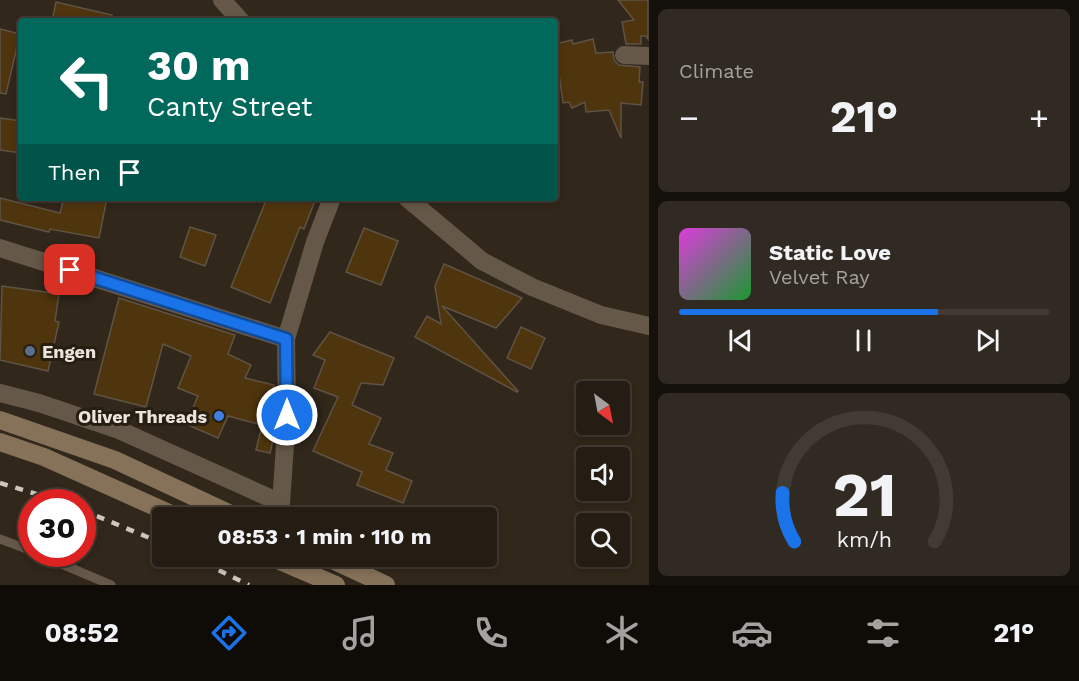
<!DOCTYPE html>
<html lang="en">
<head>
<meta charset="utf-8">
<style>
	:root { --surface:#251d14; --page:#312a22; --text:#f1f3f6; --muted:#a3a2a0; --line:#423b34; --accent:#1a73e8 }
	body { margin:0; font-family:"Work Sans",sans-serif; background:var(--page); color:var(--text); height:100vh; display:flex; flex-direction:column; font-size:22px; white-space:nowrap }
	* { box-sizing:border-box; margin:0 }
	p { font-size:20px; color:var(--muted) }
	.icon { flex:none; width:33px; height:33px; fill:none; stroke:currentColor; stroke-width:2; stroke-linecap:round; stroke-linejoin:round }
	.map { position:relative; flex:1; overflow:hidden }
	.drawer { display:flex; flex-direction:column; gap:9px; padding:9px; background:#14100b; width:430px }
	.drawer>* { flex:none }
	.guide { position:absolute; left:18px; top:18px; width:540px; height:183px; border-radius:6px; box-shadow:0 3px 9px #0003,0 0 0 2px var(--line); background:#00695c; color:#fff; overflow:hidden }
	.needle { width:39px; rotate:148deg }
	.tools { position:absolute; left:576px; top:381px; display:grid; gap:12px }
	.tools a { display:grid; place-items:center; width:54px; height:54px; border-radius:6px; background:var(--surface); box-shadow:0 3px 9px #0003,0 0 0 2px var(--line); font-size:30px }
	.speed { position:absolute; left:18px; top:489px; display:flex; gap:12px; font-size:30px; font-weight:700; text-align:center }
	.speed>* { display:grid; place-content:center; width:78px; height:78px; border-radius:50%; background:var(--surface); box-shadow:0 3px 9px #0003,0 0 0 2px var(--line); line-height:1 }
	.speed .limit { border:9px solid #d22; background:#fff; color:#111 }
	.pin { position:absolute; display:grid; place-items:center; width:51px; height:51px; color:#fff; margin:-26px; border-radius:12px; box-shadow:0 3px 9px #0006 }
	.me { position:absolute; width:66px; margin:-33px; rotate:0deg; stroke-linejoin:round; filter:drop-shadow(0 0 4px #0008) }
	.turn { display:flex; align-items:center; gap:21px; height:126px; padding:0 30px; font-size:27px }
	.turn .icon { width:78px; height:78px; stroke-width:2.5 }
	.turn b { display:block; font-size:42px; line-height:51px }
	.then { display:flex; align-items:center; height:57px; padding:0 30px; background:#0003; gap:12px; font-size:22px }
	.big { font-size:45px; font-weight:700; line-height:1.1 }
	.drawer .tile { flex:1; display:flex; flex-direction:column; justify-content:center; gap:9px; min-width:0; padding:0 21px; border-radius:9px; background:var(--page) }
	.drawer .dial { align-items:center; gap:0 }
	.dial svg { height:156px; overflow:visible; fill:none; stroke:var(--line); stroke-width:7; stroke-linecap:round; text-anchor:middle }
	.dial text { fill:var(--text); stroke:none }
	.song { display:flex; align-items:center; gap:18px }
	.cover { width:72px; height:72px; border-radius:9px; background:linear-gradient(135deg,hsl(300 70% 55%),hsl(130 70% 35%)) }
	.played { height:6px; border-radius:3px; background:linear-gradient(90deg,var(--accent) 70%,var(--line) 70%) }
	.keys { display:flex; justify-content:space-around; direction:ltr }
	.heat { display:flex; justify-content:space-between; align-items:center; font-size:33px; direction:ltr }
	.trip { position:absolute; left:152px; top:507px; width:345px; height:60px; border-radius:6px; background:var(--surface); box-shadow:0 3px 9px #0003,0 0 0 2px var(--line); font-weight:700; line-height:60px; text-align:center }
	.menu { display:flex; height:96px; justify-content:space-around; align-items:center; background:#0f0c08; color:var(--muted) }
	.menu .icon { width:42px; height:42px }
	.menu .active { color:var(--accent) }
	.menu b { font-size:27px; color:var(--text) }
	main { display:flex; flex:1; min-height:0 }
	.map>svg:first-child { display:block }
</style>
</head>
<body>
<main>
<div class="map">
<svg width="649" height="585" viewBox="0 0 649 585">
	<rect width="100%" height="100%" fill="#31271b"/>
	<g fill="#4f350d" stroke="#5e5345" stroke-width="1.5">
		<path d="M618,0h30v39l-2,-3h-5v8h-15l-4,-22 12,-2z"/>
		<path d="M56,2l56,13 -1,6h-59z"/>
		<path d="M0,29l20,5 -14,60 -6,-1z"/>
		<path d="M593,39l3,14 17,-1 1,8 5,5 21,2 -1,15h4l-2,23 -20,-2v35l-12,-28 -23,2 -1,-10 -13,6 -3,-6 -6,1 -8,-59 17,-4 1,4z"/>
		<path d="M0,118l21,3v32l-21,-3z"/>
		<path d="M0,198l60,15 4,-15h43l-8,40 -49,-9 -1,3 -49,-12z"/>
		<path d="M267,198h49l-12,31 -4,-2 -30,76 -39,-16z"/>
		<path d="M190,227l26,8 -11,31 -25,-9z"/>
		<path d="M364,228l34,13 -17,44 -35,-13z"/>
		<path d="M444,264l78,34 -26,30 -54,-22 76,85 -1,1 -102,-55 12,-21 14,8 -6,-38z"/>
		<path d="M2,286l57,8 -4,27 4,1 -11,49 -48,-11z"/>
		<path d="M119,298l116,37 -7,19 23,11 -6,13 29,7 -6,22 8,2 -2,27 -4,17 -14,-3 6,-25 -34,-9 -10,22 -32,-14 12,-28 -20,-8 13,-32 -28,-12 -17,63 -52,-13z"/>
		<path d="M521,327l24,11 -14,31 -24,-11z"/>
		<path d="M330,332l64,26 -11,27 -22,-2 -9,22 29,13 -12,26 24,9 -7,17 26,11 -9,22 -46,-18 5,-13 -49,-21 25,-54 -24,-9 11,-28 -12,-5z"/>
	</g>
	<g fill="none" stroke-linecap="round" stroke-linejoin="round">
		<g stroke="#655848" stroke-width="9">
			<path d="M0,539l32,12"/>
			<path d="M38,554l73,31"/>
		</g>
		<g stroke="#655848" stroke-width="18">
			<path d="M222,0l19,21"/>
			<path d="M624,55l25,1"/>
			<path d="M407,198l75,63 50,26 69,28 48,11"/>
			<path d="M0,248l286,91"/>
			<path d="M0,393l39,10 80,27 162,73"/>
			<path d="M280,518l7,-103 -1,-76 29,-97 17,-44"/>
		</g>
		<g stroke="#867159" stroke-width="18">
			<path d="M0,420l115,40 124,58"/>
			<path d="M0,442l44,15 136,61"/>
			<path d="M268,556l68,29"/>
			<path d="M324,556l62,29"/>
		</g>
		<g stroke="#cec7be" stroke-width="4.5" stroke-dasharray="8 8" stroke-linecap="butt">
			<path d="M0,483l63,19"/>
			<path d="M82,510l80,33"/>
			<path d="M190,556l59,29"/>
		</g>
	</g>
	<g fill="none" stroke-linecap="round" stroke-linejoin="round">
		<defs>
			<path id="route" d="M70,270l216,69 1,76"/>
		</defs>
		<use href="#route" stroke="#114b97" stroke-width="15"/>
		<use href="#route" stroke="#1a73e8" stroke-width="10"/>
	</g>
	<circle fill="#5c6f8a" stroke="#271e12" stroke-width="2" cx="30" cy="351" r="6"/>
	<circle fill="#3f7fe0" stroke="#271e12" stroke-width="2" cx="219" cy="416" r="6"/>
	<g text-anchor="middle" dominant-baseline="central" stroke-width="6" stroke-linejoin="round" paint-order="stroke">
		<g font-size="18" font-weight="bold" fill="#ebe4dc" stroke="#271e12" text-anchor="start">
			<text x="42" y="351">Engen</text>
			<text x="207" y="416" text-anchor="end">Oliver Threads</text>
		</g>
	</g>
</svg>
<div class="tools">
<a><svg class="needle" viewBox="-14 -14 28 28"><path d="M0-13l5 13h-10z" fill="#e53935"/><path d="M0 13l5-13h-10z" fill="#a3a2a0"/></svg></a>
<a><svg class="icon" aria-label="sound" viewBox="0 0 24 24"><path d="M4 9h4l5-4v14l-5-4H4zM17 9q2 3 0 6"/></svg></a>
<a><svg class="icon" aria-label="search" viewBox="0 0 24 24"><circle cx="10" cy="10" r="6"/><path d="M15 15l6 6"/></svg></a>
</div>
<div class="speed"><div class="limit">30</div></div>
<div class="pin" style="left:70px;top:270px;background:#d93025"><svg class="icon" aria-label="arrive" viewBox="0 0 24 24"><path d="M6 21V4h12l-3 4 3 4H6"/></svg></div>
<svg class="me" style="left:287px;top:415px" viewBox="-20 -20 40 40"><circle r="17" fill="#1a73e8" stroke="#fff" stroke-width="3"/><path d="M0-11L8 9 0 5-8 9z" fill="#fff"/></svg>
<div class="trip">08:53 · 1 min · 110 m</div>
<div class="guide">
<div class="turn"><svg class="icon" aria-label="left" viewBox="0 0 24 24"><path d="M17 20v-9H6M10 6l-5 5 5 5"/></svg><div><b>30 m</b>Canty Street</div></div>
<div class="then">Then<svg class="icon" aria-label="arrive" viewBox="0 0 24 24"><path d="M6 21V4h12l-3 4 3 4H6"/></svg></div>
</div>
</div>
<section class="drawer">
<div class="tile"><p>Climate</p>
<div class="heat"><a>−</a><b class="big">21°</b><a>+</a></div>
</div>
<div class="tile">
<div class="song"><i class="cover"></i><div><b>Static Love</b><p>Velvet Ray</p></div></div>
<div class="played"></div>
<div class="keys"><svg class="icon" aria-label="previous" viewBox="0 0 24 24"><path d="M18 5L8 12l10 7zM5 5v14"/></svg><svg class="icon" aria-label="pause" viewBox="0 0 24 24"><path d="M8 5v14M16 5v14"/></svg><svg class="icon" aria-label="next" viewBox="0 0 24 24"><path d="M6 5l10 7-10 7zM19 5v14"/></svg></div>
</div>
<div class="tile dial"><svg viewBox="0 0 100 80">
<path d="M14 69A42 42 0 1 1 86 69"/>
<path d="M14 69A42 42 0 0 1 8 44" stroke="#1a73e8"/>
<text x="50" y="56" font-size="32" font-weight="700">21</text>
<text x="50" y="72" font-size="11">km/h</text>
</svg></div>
</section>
</main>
<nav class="menu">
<b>08:52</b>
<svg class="icon active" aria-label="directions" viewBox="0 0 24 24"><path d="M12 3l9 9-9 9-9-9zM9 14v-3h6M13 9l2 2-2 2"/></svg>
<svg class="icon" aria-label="music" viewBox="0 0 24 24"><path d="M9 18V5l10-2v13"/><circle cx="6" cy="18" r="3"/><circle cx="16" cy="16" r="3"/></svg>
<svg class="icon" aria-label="phone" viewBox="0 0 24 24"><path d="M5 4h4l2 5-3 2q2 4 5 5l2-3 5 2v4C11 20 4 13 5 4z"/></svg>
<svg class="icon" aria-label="climate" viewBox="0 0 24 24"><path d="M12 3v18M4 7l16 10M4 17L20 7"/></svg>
<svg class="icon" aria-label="car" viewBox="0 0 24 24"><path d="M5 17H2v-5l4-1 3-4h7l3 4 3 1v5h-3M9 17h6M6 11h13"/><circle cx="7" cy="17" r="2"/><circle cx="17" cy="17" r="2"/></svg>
<svg class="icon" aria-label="filters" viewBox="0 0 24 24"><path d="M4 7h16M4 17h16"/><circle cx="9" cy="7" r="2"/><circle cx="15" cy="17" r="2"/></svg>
<b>21°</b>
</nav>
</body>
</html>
